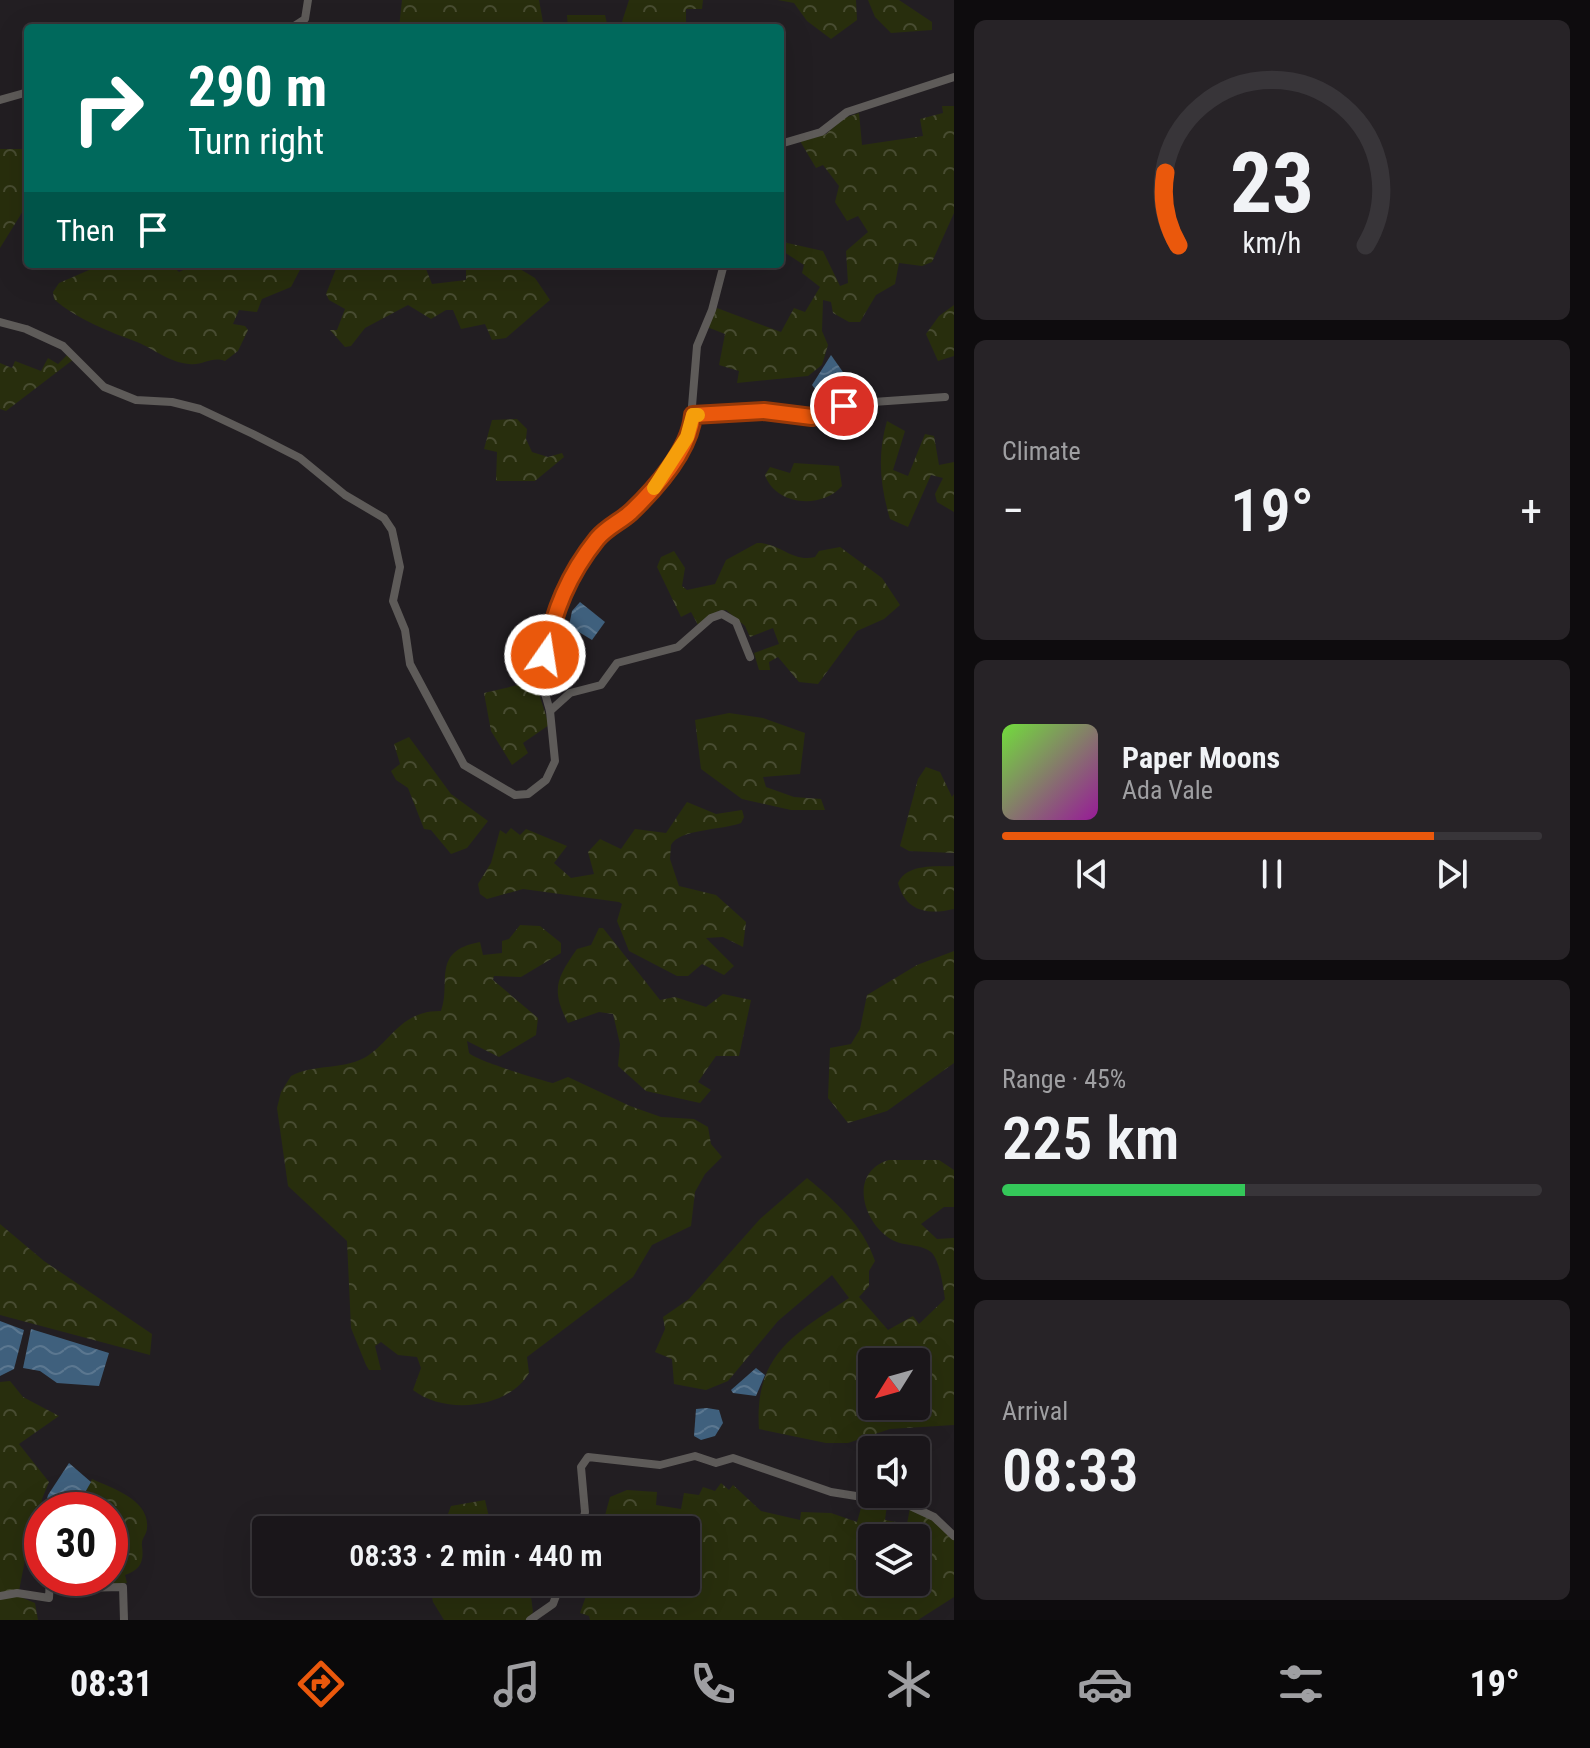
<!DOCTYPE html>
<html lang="en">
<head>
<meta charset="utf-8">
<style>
	:root { --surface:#1a161a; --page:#272327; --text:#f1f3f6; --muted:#9f9fa2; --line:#383539; --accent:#ea580c }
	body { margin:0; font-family:"Roboto Condensed",sans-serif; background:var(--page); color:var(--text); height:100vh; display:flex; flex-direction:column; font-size:30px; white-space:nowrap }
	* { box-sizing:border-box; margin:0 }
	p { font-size:26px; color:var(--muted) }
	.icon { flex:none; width:44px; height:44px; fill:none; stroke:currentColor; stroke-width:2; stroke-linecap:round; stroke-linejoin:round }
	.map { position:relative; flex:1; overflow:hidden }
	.panel { display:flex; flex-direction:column; gap:20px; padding:20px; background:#0e0c0e; width:636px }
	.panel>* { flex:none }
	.guide { position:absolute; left:24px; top:24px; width:760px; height:244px; border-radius:8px; box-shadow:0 8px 32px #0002,0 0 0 2px var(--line); background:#00695c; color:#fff; overflow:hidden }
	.needle { width:52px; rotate:233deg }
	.tools { position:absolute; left:858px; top:1348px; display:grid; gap:16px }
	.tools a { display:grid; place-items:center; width:72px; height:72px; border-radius:8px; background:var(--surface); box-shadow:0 8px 32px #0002,0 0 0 2px var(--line); font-size:40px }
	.speed { position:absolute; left:24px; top:1492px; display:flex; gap:16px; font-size:40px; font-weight:700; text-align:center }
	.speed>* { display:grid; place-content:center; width:104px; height:104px; border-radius:50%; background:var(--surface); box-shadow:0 8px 32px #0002,0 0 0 2px var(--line); line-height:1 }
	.speed .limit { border:12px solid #d22; background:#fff; color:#111 }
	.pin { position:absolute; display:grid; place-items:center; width:68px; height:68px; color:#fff; margin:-34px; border:4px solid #fff; border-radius:50%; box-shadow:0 2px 8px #0007 }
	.me { position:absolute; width:88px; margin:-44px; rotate:13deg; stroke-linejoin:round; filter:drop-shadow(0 0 6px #0008) }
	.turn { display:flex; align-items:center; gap:28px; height:168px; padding:0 32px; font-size:36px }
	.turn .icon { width:104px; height:104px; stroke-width:2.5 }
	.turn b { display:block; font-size:56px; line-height:68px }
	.then { display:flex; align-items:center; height:76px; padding:0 32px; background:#0003; gap:16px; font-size:30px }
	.big { font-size:60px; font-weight:600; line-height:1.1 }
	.panel .card { flex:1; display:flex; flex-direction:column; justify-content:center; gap:12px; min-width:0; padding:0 28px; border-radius:12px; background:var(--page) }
	.panel .dial { align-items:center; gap:0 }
	.dial svg { height:208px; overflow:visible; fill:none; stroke:var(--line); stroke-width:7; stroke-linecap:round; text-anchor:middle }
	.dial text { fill:var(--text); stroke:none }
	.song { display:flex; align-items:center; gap:24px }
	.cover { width:96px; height:96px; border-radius:12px; background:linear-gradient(135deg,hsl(100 70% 55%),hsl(300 70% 35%)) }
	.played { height:8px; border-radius:4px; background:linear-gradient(90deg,var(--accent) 80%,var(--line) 80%) }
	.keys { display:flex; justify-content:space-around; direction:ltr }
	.heat { display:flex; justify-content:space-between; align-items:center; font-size:44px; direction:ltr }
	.charge { height:12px; border-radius:6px; background:linear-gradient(90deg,#34c759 45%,var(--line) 0) }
	.trip { position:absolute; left:252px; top:1516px; width:448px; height:80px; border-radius:8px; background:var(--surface); box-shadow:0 8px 32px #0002,0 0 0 2px var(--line); font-weight:600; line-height:80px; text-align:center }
	.tab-bar { display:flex; height:128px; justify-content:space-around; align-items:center; background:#0a090a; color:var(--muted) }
	.tab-bar .icon { width:56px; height:56px }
	.tab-bar .current { color:var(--accent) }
	.tab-bar b { font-size:36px; color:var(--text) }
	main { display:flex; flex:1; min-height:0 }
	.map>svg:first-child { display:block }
</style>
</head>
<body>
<main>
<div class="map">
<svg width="954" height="1620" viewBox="0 0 954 1620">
	<defs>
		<pattern id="forest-crowns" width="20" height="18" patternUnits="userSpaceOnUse" patternTransform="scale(2)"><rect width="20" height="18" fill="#282e0d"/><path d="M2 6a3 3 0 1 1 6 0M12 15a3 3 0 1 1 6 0" fill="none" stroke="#484c31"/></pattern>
		<pattern id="water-waves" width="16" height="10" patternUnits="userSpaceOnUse" patternTransform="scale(2)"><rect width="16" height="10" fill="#3f607d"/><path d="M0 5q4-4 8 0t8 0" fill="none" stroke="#5b7790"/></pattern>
	</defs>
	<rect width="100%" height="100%" fill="#221e22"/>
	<g fill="url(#forest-crowns)" fill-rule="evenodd">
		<path d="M402,0h137l5,28h-145z"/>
		<path d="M629,0h74l-1,9h-16v19h-66z"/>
		<path d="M778,0h78l1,20 -26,19 -24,-18 -13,-18z"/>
		<path d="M868,0h31l33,22v8l-41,3 -16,-16z"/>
		<path d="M567,15h38l3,13h-40z"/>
		<path d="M942,106h12v107l-22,49 -10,4 -23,-3 -4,21 -19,11 -16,27h-11l-16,-9 -2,-11 -8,-2 -1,31 6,14 -6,20 -14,11 -71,7 2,-12 -20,-6 6,-31 -18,-7 10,-19 64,24 13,-24 11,4 15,-25 -18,-14 2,-8 -20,-13 -1,-10 40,9 17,35 8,-3 -2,-32 22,-19 -10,-16 -11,5 -12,-19 4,-16 -16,-21 -7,3 -16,-27 26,-7 18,-16 15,-5 3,32 61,-9 -3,-17 23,-6z"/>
		<path d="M0,149h28v54l-28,45z"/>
		<path d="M103,264h67l9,8 17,-8h107l-12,23 -29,12 -5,13 -18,-2 -6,14 12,2 3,4 -10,21 -13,10c-14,-5 -22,5 -36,3 -21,-2 -33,-14 -52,-22 -27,-10 -61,-23 -83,-43l-1,-7 6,-9z"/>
		<path d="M338,264h86l8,20 34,-4v-16h55l-1,5 15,9 15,22 -44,38 -14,2 -7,-16 -24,5 -8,-19h-7l-15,9 -23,-14 -43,23 -14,18 -6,1 -15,-17h7l8,-21 -16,-9 -3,-6z"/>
		<path d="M954,305v51l-16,5 -12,-27 13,-18z"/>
		<path d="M68,354l6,5 -68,52 -6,-2v-46l12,5 3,-7 26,10 7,-13 10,6z"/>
		<path d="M517,419l10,10 -1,10 6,13 16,5 14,-4 2,4 -29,24h-39l1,-29 -13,-3 8,-29z"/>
		<path d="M887,421l18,10 -12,39 15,6 17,-42 9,2 5,29 15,-3v50l-17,-10 -2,-8 8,-16 -12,-3 -23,52 -18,-8c-10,-34 -13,-64 -3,-98z"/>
		<path d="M794,463l45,3 3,20c-21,24 -67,19 -77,-11l5,-8 20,6z"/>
		<path d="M757,543c22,-1 36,20 58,14l4,-6 21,-4 42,31 18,27 -16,14 -27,12 -39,53 -19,-2 -21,-25 -9,5 1,8h-11l-5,-17 25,-9 -6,-16 -23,9 -5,-11 -19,-16 -8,1 -20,14 -7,-13 -10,5 -24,-50 4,-10 13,-6 11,17 -3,18 5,4 28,-6 11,-24z"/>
		<path d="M535,681l14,44 -26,18 5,10 -16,12 -21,-34 -7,-38z"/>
		<path d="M729,713l34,5 42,15 -5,41 -37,3 3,10 28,10 27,2 4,11h-34l-49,-11 -41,-30 -6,-49z"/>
		<path d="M409,737l42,57 37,27 -21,27 -16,6 -20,-24 -7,-1 -16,-41 -12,-8 -5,-9 9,-7 -6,-20z"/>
		<path d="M926,767l14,5 12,25 2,-3v59l-45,-2 -9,-5 18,-67z"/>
		<path d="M687,802l29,12 26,-4 2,7 -3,6c-18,7 -62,6 -70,22l-1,14 9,27 37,9 30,27 -3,25 -20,-10 -17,1 28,28 -10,9 -22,-11 -14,12h-11l-48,-25 -12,-30 5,-17 -3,-2 -96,-13 -36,10 -7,-5 -2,-10 13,-21 9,-33 6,4 5,-6 9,7 6,-6 41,17 -13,17 17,15 23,-4 -6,-22 12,-13 21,10 14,-20 31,4z"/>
		<path d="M954,866v43c-26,6 -48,3 -56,-26 9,-20 38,-16 56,-17z"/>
		<path d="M520,925l20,1 21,17v10l-40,24 -27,-1 -1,4 45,38 -2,17 -37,22 -32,-16 2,12c8,8 69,26 84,30l15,-6 62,29 31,11 33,2 14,8 3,17 11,13 -17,17 -10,18 -4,34 -39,19 -19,32 -106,80 2,16c-21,36 -84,42 -116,17l8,-22 -4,-11 -19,-2 -17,-13 -6,4 6,24h-12l-3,-5 -15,-37 -4,-87 -59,-55 -11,-78 4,-16 10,-16c22,-12 50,-6 73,-18 26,-14 36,-48 77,-47 11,-28 -11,-60 39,-69l3,13 19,-2v-12l7,-2z"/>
		<path d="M599,928h4l57,72 15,-3 31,10 17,-13 28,6 -12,56h-23l-18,26 13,8 -11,13 -54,-12 -28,-25 2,-22 -7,-30 -14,-2 -31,11c-17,-33 -12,-44 9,-74l14,-4z"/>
		<path d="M954,951v112l-67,48 -39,12 -20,-25 2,-50 21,-4 9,-15 7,-34 50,-30z"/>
		<path d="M889,1160h50l15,10v37h-10l-23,17 16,15 17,-1v187l-64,4 -42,14h-22l-67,-14c-5,-74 35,-95 90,-131l-17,-23 -54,46 -50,60 -22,9 -32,-6 -2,-25 -17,-7 10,-23 -2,-12 26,-18 71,-80 47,-41c28,23 56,47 68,83l-6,10v15l-10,11 29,33 25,-14 6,8 26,-25c-2,-12 -5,-39 -14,-47 -11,-9 -30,-5 -42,-14 -27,-18 -40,-66 0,-78zM872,1362h44v44h-44z"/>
		<path d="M0,1224l44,37 108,73 -2,21 -150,-40z"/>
		<path d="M10,1381l13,16 36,19 -40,28 30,38 -7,17 -1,19 -15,10 8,13 2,18 -11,1 -7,36 17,7 3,17h-38v-238z"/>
		<path d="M92,1479c20,9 58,21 55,49 0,7 -6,10 -5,18 2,15 -1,24 -17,29l2,8 -44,3 -1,-8h28v-68h-33z"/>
		<path d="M721,1483l8,7 4,-5 28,26 39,9 1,-8 30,1 26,9 6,-21 24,4 -2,15 22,4 3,-16 21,10 23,20v59l-36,23h-328l-1,-4 -9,-3 11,-31h95v-52h-85l9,-33 17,-7 30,2 -1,13 25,4 3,-16 15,2 4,-8 12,4zM872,1538h44v44h-44z"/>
		<path d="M485,1500l6,26 13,4h-62l9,-24z"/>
		<path d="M429,1582h100l4,30 -5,8h-84l-11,-18z"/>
	</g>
	<g fill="url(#water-waves)">
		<path d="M831,355l19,27 -9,12 -19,4 -10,-13z"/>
		<path d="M580,602l25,20 -13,18 -23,-14 3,-15z"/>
		<path d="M0,1321l24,9 -10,39 -14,7z"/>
		<path d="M31,1329l78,24 -10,33 -42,-3 -17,-12 -17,-3z"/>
		<path d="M756,1368l9,7 -9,21 -23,-3 -2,-3z"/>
		<path d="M707,1408l12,2 4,13 -8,13 -14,4 -7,-4 2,-27z"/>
		<path d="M69,1463l22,19 -16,28h-31l4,-15z"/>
	</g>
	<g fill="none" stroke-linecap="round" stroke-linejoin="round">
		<g stroke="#5e5b59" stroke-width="8">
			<path d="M291,28l14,-9 3,-19"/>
			<path d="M0,100l28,-8"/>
			<path d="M780,144l41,-12 26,-20 107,-35"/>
			<path d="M0,322l26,7 37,17 41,41 32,13 36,2 28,7 53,25 47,24 45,37 39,23 8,12 8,37 -7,34 12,29 5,34 54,101 51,30 13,-1 18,-14 9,-19 -5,-50 -10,-35 14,-63 13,-32 32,-44 31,-24 27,-28 33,-55 7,-84 15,-36 12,-46"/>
			<path d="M693,415l71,-4 48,6 47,-14 86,-6"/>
			<path d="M550,711l20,-18 31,-8 16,-22 61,-16 33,-29 11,-4 14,8 14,35"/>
			<path d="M581,1530l4,-18 -4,-45 7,-10 72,8 35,-9 21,7 17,-5 98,34 75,12 28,13 20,19"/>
			<path d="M77,1578v10l46,-1 1,33"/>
			<path d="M0,1596l17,-3 32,5 1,-20"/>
			<path d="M530,1620l23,-16 8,-22"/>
		</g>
	</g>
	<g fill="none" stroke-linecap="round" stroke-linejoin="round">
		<defs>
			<path id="route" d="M545,655c9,-44 23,-80 52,-116 10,-12 23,-17 34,-27 24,-23 59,-62 62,-97l71,-4 48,6 32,-11"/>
		</defs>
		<use href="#route" stroke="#983908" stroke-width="20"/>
		<use href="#route" stroke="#ea580c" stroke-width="14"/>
		<path stroke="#f59e0b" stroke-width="14" d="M654,488l33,-51 6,-22h5"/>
	</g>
</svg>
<div class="tools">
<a><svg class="needle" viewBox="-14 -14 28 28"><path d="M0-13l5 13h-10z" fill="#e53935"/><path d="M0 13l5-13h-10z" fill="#9f9fa2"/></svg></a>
<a><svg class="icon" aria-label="sound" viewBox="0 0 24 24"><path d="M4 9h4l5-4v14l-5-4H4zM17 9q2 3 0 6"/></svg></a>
<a><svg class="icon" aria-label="layers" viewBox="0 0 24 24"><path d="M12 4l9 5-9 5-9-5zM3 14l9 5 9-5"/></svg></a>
</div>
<div class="speed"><div class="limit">30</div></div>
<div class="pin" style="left:844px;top:406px;background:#d93025"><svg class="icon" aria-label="arrive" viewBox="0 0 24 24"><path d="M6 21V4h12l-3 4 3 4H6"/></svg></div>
<svg class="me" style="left:545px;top:655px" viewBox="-20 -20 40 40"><circle r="17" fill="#ea580c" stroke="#fff" stroke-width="3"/><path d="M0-11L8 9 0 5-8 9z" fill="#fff"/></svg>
<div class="trip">08:33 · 2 min · 440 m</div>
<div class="guide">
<div class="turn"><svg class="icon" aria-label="right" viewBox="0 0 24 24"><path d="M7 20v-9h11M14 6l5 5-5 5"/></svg><div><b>290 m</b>Turn right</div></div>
<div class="then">Then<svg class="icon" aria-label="arrive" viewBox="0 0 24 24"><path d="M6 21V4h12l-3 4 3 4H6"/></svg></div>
</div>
</div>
<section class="panel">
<div class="card dial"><svg viewBox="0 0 100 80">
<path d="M14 69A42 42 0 1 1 86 69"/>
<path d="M14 69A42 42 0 0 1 9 41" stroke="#ea580c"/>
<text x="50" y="56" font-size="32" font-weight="700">23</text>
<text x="50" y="72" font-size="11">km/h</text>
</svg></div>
<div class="card"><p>Climate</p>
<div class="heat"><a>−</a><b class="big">19°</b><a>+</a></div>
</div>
<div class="card">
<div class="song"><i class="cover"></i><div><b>Paper Moons</b><p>Ada Vale</p></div></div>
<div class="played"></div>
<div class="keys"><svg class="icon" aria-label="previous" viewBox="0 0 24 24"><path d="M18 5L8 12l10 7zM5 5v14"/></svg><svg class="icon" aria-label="pause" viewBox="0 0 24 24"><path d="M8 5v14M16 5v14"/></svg><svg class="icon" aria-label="next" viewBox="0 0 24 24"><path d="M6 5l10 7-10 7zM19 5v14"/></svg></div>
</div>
<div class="card"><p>Range · 45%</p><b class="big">225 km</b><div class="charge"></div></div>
<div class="card"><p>Arrival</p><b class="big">08:33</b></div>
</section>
</main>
<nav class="tab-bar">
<b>08:31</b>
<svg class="icon current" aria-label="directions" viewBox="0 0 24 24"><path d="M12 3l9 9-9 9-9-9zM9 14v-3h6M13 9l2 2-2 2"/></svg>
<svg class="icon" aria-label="music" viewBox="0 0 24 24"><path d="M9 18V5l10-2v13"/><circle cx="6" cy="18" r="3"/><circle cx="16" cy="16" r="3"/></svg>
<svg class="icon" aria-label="phone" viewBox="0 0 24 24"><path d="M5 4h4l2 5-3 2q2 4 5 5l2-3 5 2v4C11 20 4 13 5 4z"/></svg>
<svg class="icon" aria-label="climate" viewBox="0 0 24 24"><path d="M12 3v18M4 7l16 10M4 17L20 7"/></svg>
<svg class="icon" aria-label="car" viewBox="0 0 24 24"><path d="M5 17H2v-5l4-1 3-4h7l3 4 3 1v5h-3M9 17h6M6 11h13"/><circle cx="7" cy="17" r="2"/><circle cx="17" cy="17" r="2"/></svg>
<svg class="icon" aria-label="filters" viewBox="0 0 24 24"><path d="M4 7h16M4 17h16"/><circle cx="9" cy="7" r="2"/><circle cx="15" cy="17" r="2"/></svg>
<b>19°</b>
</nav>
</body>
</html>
